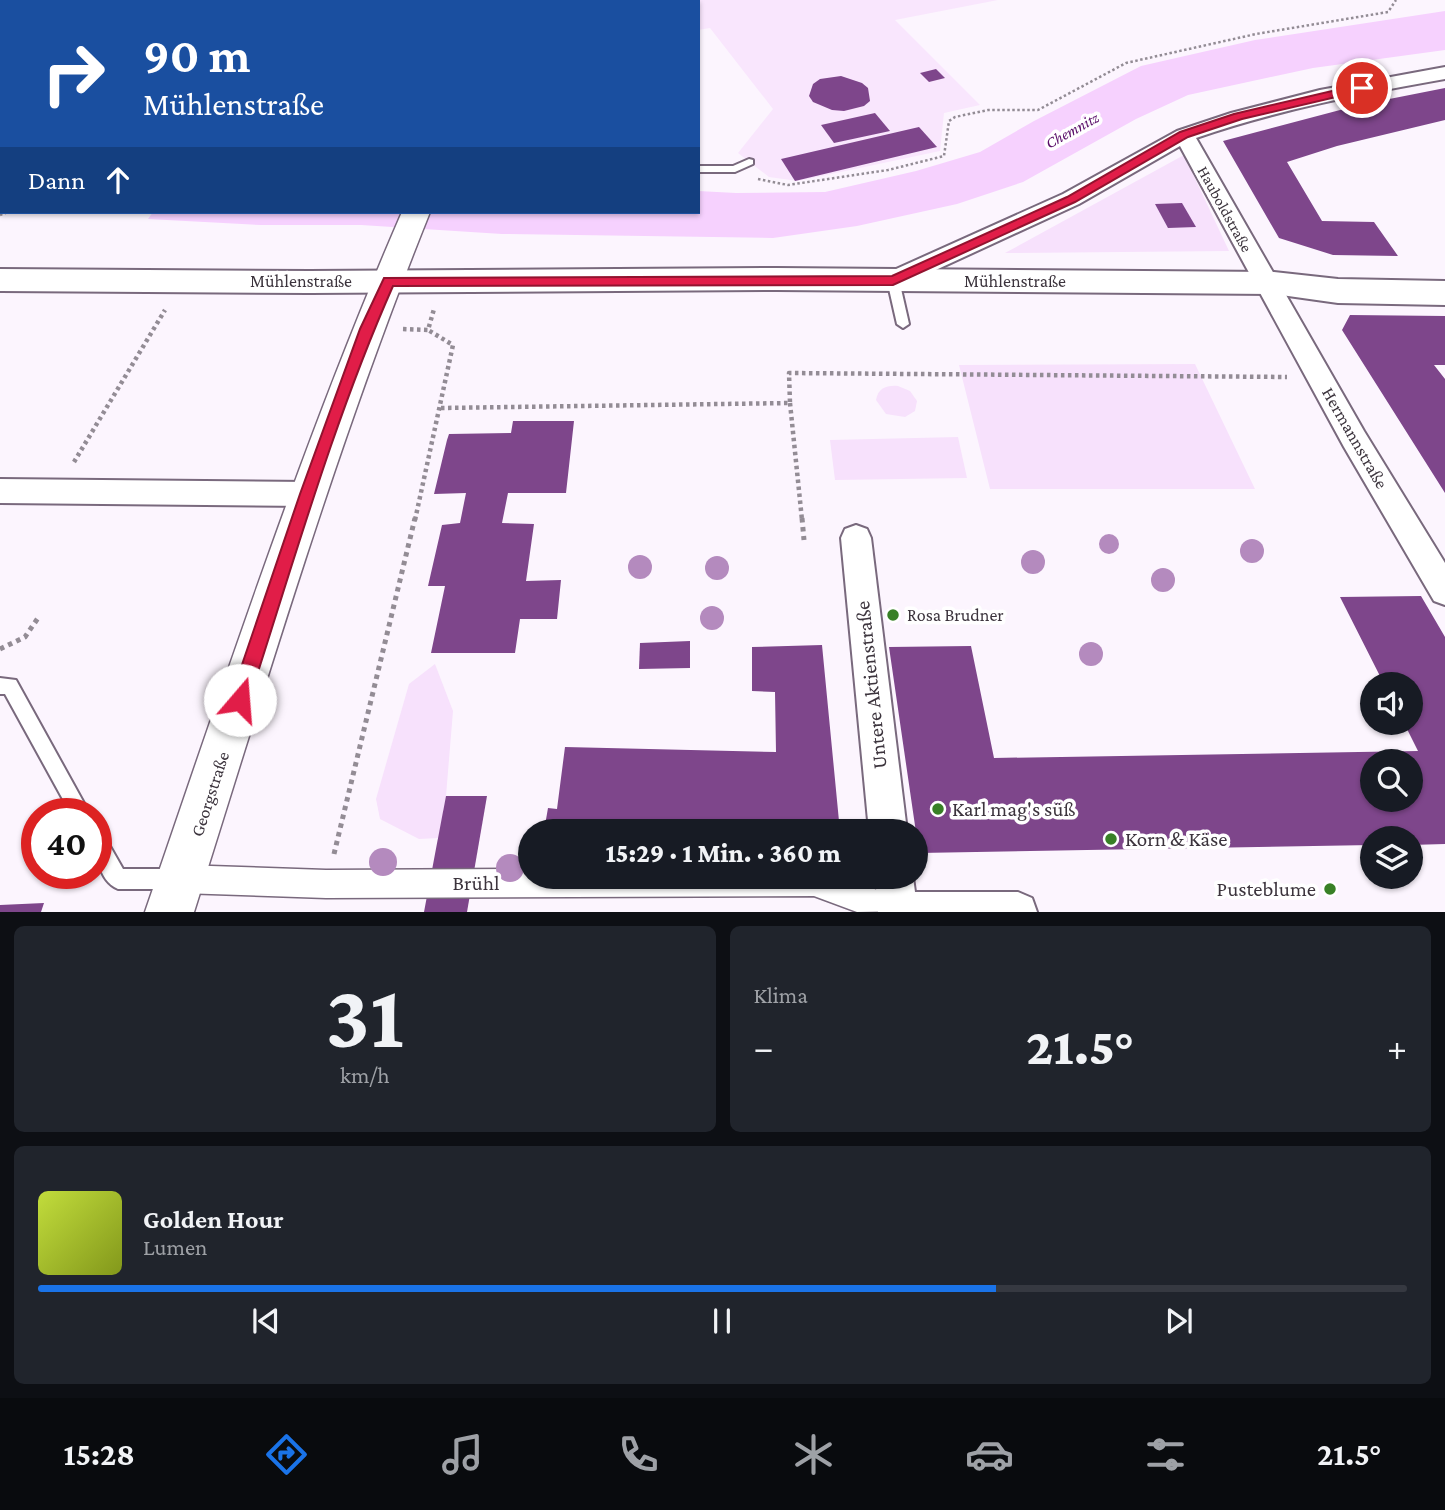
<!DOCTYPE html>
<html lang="de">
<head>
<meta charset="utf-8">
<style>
	:root { --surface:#171b24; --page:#20242c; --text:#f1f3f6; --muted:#9ea1a6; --line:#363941; --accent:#1a73e8 }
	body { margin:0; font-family:"Crimson Pro",serif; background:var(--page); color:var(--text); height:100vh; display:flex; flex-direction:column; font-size:26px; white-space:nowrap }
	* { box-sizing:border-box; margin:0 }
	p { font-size:23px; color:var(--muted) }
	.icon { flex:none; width:38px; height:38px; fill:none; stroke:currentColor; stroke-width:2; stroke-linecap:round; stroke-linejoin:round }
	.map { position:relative; height:912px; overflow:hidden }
	.side { display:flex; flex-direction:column; gap:14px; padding:14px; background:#0d0f14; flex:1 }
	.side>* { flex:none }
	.top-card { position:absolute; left:0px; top:0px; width:700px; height:214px; box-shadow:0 2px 5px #0004; background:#1a4fa0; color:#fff; overflow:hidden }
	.controls { position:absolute; left:1360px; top:672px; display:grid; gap:14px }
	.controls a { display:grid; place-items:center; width:63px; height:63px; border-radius:50%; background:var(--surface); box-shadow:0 2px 5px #0004; font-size:35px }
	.speed { position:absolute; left:21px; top:798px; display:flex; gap:14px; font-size:35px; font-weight:700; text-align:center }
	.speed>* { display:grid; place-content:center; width:91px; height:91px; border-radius:50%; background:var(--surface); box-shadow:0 2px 5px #0004; line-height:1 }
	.speed .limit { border:10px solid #d22; background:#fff; color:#111 }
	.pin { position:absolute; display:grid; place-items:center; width:60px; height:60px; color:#fff; margin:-30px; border:4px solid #fff; border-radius:50%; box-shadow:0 2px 7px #0007 }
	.me { position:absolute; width:77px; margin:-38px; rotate:18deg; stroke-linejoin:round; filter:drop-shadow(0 0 5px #0008) }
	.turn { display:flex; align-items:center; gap:24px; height:147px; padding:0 28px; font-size:32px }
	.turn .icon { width:91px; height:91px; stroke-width:2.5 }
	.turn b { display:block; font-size:49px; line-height:60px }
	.then { display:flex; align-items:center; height:66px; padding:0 28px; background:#0003; gap:14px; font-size:26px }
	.big { font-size:52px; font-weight:800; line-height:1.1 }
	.side .widget { flex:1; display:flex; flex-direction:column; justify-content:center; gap:10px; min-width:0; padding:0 24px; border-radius:10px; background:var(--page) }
	.side .dial { align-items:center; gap:0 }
	.dial b { font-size:91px; line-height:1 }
	.song { display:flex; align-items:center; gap:21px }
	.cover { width:84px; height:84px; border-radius:10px; background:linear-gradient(135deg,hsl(70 70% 55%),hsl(70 70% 35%)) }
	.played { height:7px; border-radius:4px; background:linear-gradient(90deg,var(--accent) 70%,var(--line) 70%) }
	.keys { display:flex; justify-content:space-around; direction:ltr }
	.heat { display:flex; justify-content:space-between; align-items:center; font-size:38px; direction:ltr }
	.side .tiles { flex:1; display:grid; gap:14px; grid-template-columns:1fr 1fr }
	.widget:last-child { grid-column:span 2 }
	.trip { position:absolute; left:518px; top:819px; width:410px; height:70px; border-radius:35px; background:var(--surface); box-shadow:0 2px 5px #0004; font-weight:800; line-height:70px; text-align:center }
	.tab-bar { display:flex; height:112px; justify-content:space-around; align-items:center; background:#090b0e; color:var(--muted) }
	.tab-bar .icon { width:49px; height:49px }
	.tab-bar .current { color:var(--accent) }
	.tab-bar b { font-size:32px; color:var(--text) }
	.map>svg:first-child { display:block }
</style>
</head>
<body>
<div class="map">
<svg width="1445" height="912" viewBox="0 0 1445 912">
	<rect width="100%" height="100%" fill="#fcf5fe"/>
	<path fill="#f9e6fd" d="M483,0h515l-103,20 85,85 -36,8 -4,38 -142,30 -29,-4 -31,-24 35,-44 -63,-81 -12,2v-28h-225z"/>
	<g fill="#f7e1fc">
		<path d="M1184,155l45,96 -224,2z"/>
		<path d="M1195,364l60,125h-265l-31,-124z"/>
		<path d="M898,386l12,5 7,10 -2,10 -10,6 -19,-3 -10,-14c2,-12 11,-15 22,-14z"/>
		<path d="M958,437l9,41 -132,2 -5,-40z"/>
		<path d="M435,664l18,47 -7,85 -7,42 -20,1 -39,-20 -4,-20 33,-115z"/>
	</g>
	<path fill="#f6d1fe" d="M1445,11v39l-132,18 -125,27 -52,24 -113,63 -66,22 -100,22 -84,12 -271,-4 -141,-9h-100l-113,-6 5,-7h545v-21l38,2 89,-1 91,-21 64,-19 54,-31 107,-55 114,-26z"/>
	<g fill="#7e468b" fill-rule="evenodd">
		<path d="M936,69l9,9 -16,4 -9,-9z"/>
		<path d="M841,76l21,7 6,5 2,13 -6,5 -20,5 -12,-1 -19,-8 -4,-6 4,-12 7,-5z"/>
		<path d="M1445,88v32l-108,26 -50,16 35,59 52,1 24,34 -65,-1 -54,-17 -56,-97 136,-36z"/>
		<path d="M875,113l15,18 -56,12 -13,-18z"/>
		<path d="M919,127l18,20 -142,34 -14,-22z"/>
		<path d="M1182,203l14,24 -28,1 -13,-24z"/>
		<path d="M1350,315l95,1v49h-11l11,14v114l-103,-163z"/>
		<path d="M513,421h61l-8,72h-58l-6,30 32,1 -8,57 35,-1 -4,39h-37l-5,34h-84l14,-67h-17l14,-61 18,-2 6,-30 -32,1 13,-54 2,-6 62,-1z"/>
		<path d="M1421,596l24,41v207l-35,1v-7h-38v7l-453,8 -30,-206 82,-1 23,112 424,-7 -14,-28h6v-39h-26l-44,-87zM1372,761h38v39h-38z"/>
		<path d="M690,641v27l-51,1 1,-26z"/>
		<path d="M822,645l17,176 -11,10h-284l4,-23 9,1 8,-62 211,5 -1,-60 -23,-1v-44z"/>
		<path d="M446,796h41l-20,116h-43z"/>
		<path d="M44,903l-3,9h-41v-7z"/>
	</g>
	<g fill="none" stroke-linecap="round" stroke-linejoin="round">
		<defs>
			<g id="service">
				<path d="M749,159l4,1v4l-18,8h-37v-6h35z"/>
				<path d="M893,276l6,4 10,44 -6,4 -6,-4 -10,-44z"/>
				<path d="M0,678l16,2 74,134h-19l-66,-120h-5z"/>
				<path d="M96,832l7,2 20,35h51l7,3 3,7 -3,7 -7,3h-56c-21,-9 -22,-38 -22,-57z"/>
			</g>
			<path id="pedestrian" d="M181,865l145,5 204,-1v8h311l67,24 5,10 -56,1 -43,-16 -488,2 -145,-5 -10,-4 -4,-10 4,-10z"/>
			<g id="minor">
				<path d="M325,0h22l1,2h-22z"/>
				<path d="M1445,67v12c-85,15 -168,31 -249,59l168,293 81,132v42l-11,-4 -90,-154 -164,-301 -101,58 -178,82 -8,2 -8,-2 -4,-6 4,-6 178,-80 114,-63 54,-18 89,-23z"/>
				<path d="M0,479l308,3 10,3 4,9 -4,9 -10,3 -308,-3z"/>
				<path d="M856,525l11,4 4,9 36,293h-38l-28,-293 4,-9z"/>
				<path d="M875,877h38l2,15h103l14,6 5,14h-159z"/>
			</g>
			<g id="tertiary">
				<path d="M386,0h20l1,2h-21z"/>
				<path d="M402,212h28c-92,228 -162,465 -236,700h-49c81,-235 158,-472 257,-700z"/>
			</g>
			<path id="secondary" d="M777,268l497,4 64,7 107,2v24l-107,-2 -64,-9 -497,-4 -467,3 -310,-2v-22l310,2z"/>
		</defs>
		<use href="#service" stroke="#79697d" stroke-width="4"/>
		<use href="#pedestrian" stroke="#79697d" stroke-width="3"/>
		<use href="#minor" stroke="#79697d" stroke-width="4"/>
		<use href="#tertiary" stroke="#79697d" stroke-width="3"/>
		<use href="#secondary" stroke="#79697d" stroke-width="4"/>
		<g stroke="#938c95" stroke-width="2.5" stroke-dasharray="2.5 2.5" stroke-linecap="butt">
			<path d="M758,179l30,6 100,-15 56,-14 5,-35 6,-4 33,-7h50l88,-47 130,-29 132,-22 8,-12"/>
			<path d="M0,189l2,-2"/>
			<path d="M0,215l8,-3"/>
		</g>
		<g stroke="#938c95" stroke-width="4.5" stroke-dasharray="3.5 3.5" stroke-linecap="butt">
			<path d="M403,329l25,1 6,-21"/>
			<path d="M790,403l12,117"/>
			<path d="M441,408l349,-5 -1,-30 498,4"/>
			<path d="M74,462l91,-152"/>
			<path d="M415,520l38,-175 -25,-15"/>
		</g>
		<g stroke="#938c95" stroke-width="5" stroke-dasharray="4.5 4.5" stroke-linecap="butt">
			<path d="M802,518l2,22"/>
			<path d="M0,649l25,-12 13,-19"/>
			<path d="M334,854l81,-336"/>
		</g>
		<use href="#service" fill="#fff" fill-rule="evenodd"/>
		<use href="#pedestrian" fill="#fff" fill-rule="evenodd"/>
		<use href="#minor" fill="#fff" fill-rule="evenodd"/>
		<use href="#tertiary" fill="#fff" fill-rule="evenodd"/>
		<use href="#secondary" fill="#fff" fill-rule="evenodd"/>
	</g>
	<g fill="#b48abe">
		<circle cx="1109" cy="544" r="10"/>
		<circle cx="1252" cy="551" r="12"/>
		<circle cx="1033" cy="562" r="12"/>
		<circle cx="640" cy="567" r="12"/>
		<circle cx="717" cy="568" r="12"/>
		<circle cx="1163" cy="580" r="12"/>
		<circle cx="712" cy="618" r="12"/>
		<circle cx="1091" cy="654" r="12"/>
		<circle cx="383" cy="862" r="14"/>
		<circle cx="510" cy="868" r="14"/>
	</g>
	<path fill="#e11d48" stroke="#92132f" stroke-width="2" d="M1362,84l4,1v5l-124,29 -54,18 -113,65 -182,83 -500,1c-59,133 -99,275 -144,414l-2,7 -7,2 -7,-2 -3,-7 70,-206 60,-165 24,-51 508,-2 175,-79 113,-65 54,-18z"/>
	<g fill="#388026" stroke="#fff" stroke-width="2.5">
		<circle cx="893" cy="615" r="7"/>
		<circle cx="938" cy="809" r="7"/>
		<circle cx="1111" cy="839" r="7"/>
		<circle cx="1330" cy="889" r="7"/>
	</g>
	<g text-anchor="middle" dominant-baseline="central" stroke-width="7" stroke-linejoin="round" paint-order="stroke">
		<g font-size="16" font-style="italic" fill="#5a0e69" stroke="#fff">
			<text transform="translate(1072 130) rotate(-29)">Chemnitz</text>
		</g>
		<g font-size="16" fill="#3c343d" stroke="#fff">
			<text transform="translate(1225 209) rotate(61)">Hauboldstraße</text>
		</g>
		<g font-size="18" fill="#3c343d" stroke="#fff">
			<text x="301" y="281">Mühlenstraße</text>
			<text x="1015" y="281">Mühlenstraße</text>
			<text transform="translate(1355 438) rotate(60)">Hermannstraße</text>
			<text transform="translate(210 794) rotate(-72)">Georgstraße</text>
		</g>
		<g font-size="18" fill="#3c343d" stroke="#fff" text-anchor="start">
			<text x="907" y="615">Rosa Brudner</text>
		</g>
		<g font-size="21" fill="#3c343d" stroke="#fff">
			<text transform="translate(871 685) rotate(-96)">Untere Aktienstraße</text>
			<text x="476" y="883">Brühl</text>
		</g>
		<g font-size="21" fill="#3c343d" stroke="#fff" text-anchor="start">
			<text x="952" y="809">Karl mag's süß</text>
			<text x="1125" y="839">Korn &amp; Käse</text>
			<text x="1316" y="889" text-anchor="end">Pusteblume</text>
		</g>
	</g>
</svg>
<div class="controls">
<a><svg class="icon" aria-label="sound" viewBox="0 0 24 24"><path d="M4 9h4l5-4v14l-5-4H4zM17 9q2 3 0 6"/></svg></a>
<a><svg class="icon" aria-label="search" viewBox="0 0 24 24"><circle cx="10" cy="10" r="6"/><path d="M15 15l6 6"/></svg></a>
<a><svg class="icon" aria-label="layers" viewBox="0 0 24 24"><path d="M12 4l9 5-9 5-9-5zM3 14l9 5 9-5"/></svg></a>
</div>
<div class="speed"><div class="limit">40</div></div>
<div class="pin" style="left:1362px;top:88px;background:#d93025"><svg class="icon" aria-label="arrive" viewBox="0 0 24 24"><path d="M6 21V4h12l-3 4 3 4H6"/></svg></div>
<svg class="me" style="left:240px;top:700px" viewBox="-20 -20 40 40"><circle r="19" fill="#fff"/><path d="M0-13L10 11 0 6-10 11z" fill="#e11d48"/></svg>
<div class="trip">15:29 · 1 Min. · 360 m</div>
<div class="top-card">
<div class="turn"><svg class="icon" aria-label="right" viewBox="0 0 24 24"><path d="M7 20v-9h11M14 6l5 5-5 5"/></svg><div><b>90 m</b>Mühlenstraße</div></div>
<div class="then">Dann<svg class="icon" aria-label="ahead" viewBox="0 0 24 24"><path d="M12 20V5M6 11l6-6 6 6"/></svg></div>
</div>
</div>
<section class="side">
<div class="tiles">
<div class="widget dial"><b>31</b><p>km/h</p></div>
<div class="widget"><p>Klima</p>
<div class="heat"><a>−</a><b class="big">21.5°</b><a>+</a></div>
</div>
<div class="widget">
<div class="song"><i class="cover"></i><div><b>Golden Hour</b><p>Lumen</p></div></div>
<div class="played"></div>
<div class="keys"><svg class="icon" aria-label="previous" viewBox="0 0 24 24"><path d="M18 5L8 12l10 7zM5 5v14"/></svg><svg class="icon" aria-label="pause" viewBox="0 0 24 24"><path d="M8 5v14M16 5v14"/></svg><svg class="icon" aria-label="next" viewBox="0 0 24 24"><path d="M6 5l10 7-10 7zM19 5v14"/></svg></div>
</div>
</div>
</section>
<nav class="tab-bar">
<b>15:28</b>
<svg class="icon current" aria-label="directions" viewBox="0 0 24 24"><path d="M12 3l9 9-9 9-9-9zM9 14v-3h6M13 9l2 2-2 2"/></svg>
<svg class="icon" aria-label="music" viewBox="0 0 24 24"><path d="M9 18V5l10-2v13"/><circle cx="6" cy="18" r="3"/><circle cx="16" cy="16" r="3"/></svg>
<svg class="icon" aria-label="phone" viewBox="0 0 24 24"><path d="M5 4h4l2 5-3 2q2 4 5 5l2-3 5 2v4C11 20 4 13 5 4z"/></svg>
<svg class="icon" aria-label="climate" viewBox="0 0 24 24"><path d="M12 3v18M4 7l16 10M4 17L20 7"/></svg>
<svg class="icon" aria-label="car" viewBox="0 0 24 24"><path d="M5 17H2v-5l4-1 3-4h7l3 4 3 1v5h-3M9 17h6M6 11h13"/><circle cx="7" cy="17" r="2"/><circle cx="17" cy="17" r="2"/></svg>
<svg class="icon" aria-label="filters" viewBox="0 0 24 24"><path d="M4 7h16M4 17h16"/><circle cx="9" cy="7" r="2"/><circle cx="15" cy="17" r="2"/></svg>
<b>21.5°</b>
</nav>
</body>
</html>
